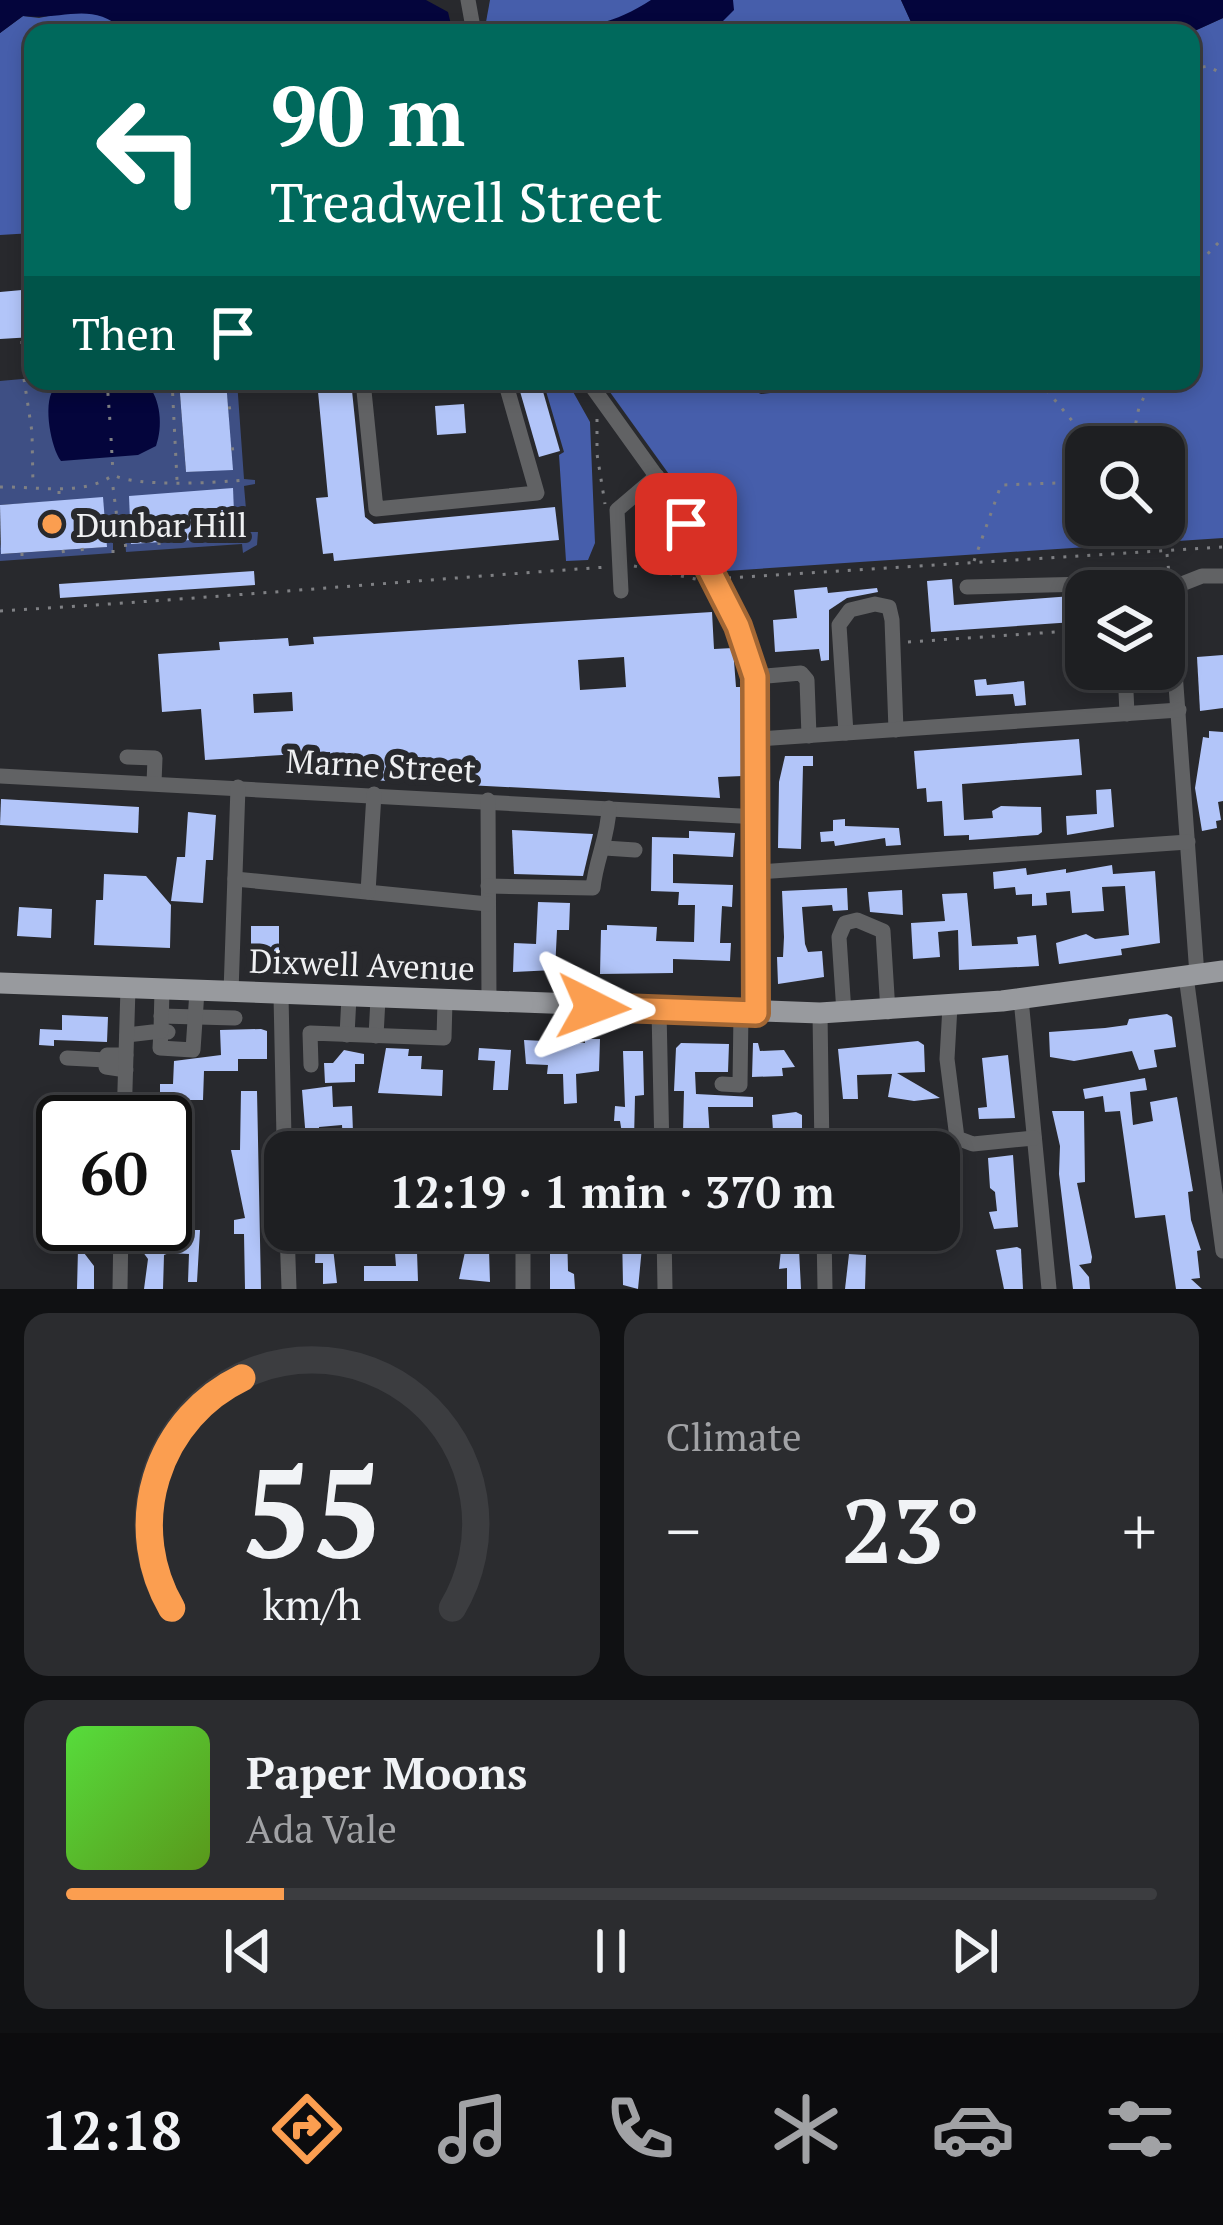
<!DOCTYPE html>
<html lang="en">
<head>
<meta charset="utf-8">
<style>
	:root { --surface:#1e1f22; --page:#2b2c2f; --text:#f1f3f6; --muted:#a1a2a5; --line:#3c3d40; --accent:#fb9e50 }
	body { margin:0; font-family:"PT Serif",serif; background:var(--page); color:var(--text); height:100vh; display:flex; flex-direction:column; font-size:45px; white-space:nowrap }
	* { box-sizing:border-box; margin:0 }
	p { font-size:39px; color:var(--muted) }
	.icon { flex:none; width:66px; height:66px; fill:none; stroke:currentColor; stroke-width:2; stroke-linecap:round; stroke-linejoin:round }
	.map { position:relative; height:1289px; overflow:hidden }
	.drawer { display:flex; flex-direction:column; gap:24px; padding:24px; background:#101113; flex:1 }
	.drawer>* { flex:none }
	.hud { position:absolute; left:24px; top:24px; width:1176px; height:366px; border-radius:24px; box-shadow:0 6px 18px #0003,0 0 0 3px var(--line); background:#00695c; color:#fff; overflow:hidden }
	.buttons { position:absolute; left:1065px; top:426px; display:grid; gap:24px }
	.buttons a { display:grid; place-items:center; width:120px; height:120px; border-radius:24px; background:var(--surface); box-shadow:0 6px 18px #0003,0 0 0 3px var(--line); font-size:60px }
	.speed { position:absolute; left:36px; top:1095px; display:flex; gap:24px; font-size:60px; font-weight:700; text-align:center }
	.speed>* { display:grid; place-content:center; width:156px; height:156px; border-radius:50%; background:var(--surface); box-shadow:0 6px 18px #0003,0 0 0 3px var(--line); line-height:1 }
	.speed .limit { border:6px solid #111; border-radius:18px; background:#fff; color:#111 }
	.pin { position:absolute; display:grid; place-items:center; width:102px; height:102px; color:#fff; margin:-51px; border-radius:24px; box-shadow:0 6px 18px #0006 }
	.me { position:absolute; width:132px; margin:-66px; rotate:93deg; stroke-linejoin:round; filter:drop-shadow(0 0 9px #0008) }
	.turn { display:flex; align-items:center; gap:42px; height:252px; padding:0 48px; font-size:54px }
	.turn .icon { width:156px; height:156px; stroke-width:2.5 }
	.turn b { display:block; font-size:84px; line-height:102px }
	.then { display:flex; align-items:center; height:114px; padding:0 48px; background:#0003; gap:24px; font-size:45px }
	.big { font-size:90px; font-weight:800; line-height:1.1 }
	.drawer .card { flex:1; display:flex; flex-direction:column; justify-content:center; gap:18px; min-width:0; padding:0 42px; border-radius:24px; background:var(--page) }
	.drawer .dial { align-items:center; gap:0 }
	.dial svg { height:312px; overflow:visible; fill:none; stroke:var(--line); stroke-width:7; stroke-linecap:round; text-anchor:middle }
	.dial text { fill:var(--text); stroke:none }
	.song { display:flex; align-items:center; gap:36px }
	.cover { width:144px; height:144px; border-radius:18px; background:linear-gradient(135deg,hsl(110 70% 55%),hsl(90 70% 35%)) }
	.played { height:12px; border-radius:6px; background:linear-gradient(90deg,var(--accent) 20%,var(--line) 20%) }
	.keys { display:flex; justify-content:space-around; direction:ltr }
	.heat { display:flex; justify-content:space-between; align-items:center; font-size:66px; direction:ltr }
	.drawer .tiles { flex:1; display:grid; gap:24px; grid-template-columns:1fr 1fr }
	.card:last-child { grid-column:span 2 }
	.trip { position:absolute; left:264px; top:1131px; width:696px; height:120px; border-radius:24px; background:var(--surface); box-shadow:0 6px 18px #0003,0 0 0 3px var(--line); font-weight:800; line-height:120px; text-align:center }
	.tabs { display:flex; height:192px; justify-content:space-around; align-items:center; background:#0c0c0e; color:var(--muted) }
	.tabs .icon { width:84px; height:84px }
	.tabs .current { color:var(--accent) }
	.tabs b { font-size:54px; color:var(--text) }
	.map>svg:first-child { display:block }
</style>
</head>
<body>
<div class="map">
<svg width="1223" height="1289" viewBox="0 0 1223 1289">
	<rect width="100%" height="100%" fill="#28292d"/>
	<path fill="#3e4f84" d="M33,378l146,3 7,91 46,-3 -6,-88h11l7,98 11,1v4l-11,2 4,46h10l-1,13 -14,8 -1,-9 -116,8 -1,-13 -6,-5 -6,6v13l-113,8v-18l2,11 104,-7 -47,-46 -59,4v-124z"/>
	<g fill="#465eab" fill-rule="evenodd">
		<path d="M490,0h411l15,33h-432z"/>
		<path d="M82,9l71,24h-120v200l-33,2v-202l23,-17 16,2z"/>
		<path d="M1223,18v520l-497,33 -55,-94 -69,-96h128l31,13 42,-5 17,-8h371l-1,-348zM1086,447h78v78h-78z"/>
		<path d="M543,381h24l23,41 5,121 -7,17 -22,1 -7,-106 5,-3z"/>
	</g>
	<g fill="#04053c">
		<path d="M0,0h426l22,12 5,21h-300l-20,-8 -10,5c-31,-30 -62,-9 -100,-14l-23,17z"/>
		<path d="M651,0h82l1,10 -23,23h-203l9,-5c54,2 88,2 134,-28z"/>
		<path d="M901,0h322v18l-33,15h-274z"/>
		<path d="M132,384h15c14,15 16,43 9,62l-18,9 -77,6c-10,-13 -18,-56 -8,-71l37,3z"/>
	</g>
	<g fill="#b2c5f9" fill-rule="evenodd">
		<path d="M33,289v48l-33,2v-47z"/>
		<path d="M179,381h47l7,89 -47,2z"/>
		<path d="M317,381h34l14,136 9,7 181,-17 4,33 -225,21 -1,-8 -10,1 -7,-56 12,-1z"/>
		<path d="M517,381h23l20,70 -21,6z"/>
		<path d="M464,404l2,29 -29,2 -2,-29z"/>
		<path d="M233,488l2,49 -104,7 -2,-48z"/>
		<path d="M103,497l4,50 -106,7 -1,-49z"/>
		<path d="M254,571l1,14 -195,13 -1,-14z"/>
		<path d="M952,579l2,26 118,-9 2,26 -143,10 -4,-51z"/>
		<path d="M827,587l1,6 49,-5 1,4 -31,6 -18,12v50l-8,1 -2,-12 -44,3 -2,-32 24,-2 -3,-28z"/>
		<path d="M712,612l2,37 19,-1 3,39h6l1,89 -25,1 2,21 -388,-20 -2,-26 -125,8 -4,-51 -39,3 -4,-58 62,-4 -1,-8 69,-4 1,8 25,-2 -1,-7zM624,657l2,30 -46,3 -2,-30zM292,692l1,19 -39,2 -1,-19z"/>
		<path d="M1223,655v53l-23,3 -3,-54z"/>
		<path d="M986,679l1,6 37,-4 2,24 -11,1 -2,-12 -37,2 -2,-16z"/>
		<path d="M1209,731l14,1v69l-5,1 3,18 -5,1 1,7 -15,3 -7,-43 8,-51 6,1z"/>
		<path d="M1079,739l3,36 -120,9 2,36 29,-2 -1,-7 9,-5 40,1 1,25 -4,3 -69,5v-5l-25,1 -2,-35 -15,1 -1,-14 -9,1 -3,-38z"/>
		<path d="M785,756h28v10h-10l-2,83 -23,-1 1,-66z"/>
		<path d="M1111,789l3,38 -47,8 -1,-19 31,-2 -1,-24z"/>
		<path d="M1,799l138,8 -1,26 -138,-8z"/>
		<path d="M188,812l28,3 -3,45h-7l-3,43 -32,-2 6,-44h8z"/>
		<path d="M845,819v7l54,2 2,17 -15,1 -1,-8 -50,8 -1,-5 -13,1 -1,-10 13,-1v-11z"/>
		<path d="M512,830l81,4 -10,42 -69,-2z"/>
		<path d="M689,831l46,2 -2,24 -60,-3v29l60,2 -1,22 -10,-1 -2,37h11l-1,18 -57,-2v14l-73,1 1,-44h6v-5l50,2 -1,14 38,1 1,-37h-17l1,-13 -28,-1 1,-54 37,1z"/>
		<path d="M1112,865l1,9 42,-3 5,72 -39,6 1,6 -63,9 -3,-21 30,-9 9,5 34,-4 -4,-49 -23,1 2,24 -32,2 -2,-22 -24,2 1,12 -15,1v-12l-16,1 -1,-8 -21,2 -1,-17 33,-4 1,7 39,-6v4z"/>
		<path d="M104,874l42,2 25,29 -1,43 -76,-3 2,-45h7z"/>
		<path d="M847,888l1,22 -15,1 -1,-6 -30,2 3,37 3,8 14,-1 2,26 -46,7 -1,-27h6l1,-20 -2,-46z"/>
		<path d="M902,890l1,25 -33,-3 -2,-20z"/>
		<path d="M967,893l5,53 46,-2 -1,-7 19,-2 3,31 -80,4 -1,-40 -20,2 2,25 -27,2 -2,-36 34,-2 -3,-27z"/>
		<path d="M538,902l32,1 -1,27h-12l-2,40 -42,2 1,-29 22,1z"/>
		<path d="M19,907l33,2 -1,29 -34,-2z"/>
		<rect x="251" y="926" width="28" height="29"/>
		<path d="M1167,1014l5,3 4,30 -22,3 3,17 -18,3 -7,-19 -58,10 -24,-4 -1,-25 56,-4 22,-3 2,-6z"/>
		<path d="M62,1015l46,2 -1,25 -53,-2v6l-15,-1 1,-16 22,1z"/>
		<path d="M261,1029l6,2v28h-29v12h-34l-1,29h-43v-16h13l1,-23 47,-6 -1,-25z"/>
		<path d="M585,1039h15l-1,32 -23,3 1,29 -13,1 -1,-30h-16l1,-9 -22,-1 -2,-24 61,3z"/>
		<path d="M918,1041l6,4 1,27 -28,1 43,25 -26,3 -26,-4 4,-23 -35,1 1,24h-15l-5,-50z"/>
		<path d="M681,1043l48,1 -1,28h-33l1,22 57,3v10h-45l2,32 11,1v12h-31l1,-20 -8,1 1,-42h-10l2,-43z"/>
		<path d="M753,1043h5l2,8 24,-1 11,17 -13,1 1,8 -31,1z"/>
		<path d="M386,1048l23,1 -1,7h14l-1,13 22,1 -1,26 -64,-3z"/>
		<path d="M479,1048l32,2 -3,40h-15l2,-29 -17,-1z"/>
		<path d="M344,1050l20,4v10h-9v18l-30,1 -1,-20h9z"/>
		<path d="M623,1051h20l1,44 -9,1 -1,44h10v12h-19l-5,-31h-6l1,-15 10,1z"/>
		<path d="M1008,1055l7,63 -36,1 -1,-11 9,-1 -5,-49z"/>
		<path d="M1145,1078l2,12 -17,2 3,33 20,-4 -3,-19 27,-5 16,94 -5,1 3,28 10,30 -4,1 3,27 -9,1 11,10h-26l-11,-74 -30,3 -15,-107 -15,1 -2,-16 -18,3 -2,-10z"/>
		<path d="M332,1086l1,21 19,-1 1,26 154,-2 -1,21 -148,1v-8h-15l-1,-19 -23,2 1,25h-13l-5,-62z"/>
		<path d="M241,1091h16l4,198h-16l-1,-55h-10v-14l11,-2 -14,-68h9z"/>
		<path d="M1052,1111h32l1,71 -8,1 15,74 -1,6 -12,2 10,12 1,12h-17l-14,-115 1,-28z"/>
		<path d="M796,1112l6,3v15h-7l1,22h-16v-21h-7l-1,-16z"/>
		<path d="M1013,1155l5,72 -24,2 -5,-17 8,-1 -2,-19 -5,-4 -2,-30z"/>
		<path d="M148,1224h23l-1,18 20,1v-13h10l-3,52h-9l1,-28 -20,-1 -5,2 -1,34h-19l4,-30 -8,-11h7z"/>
		<path d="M40,1228l54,6v16l-13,-1 13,17v23h-17l1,-40h-9l1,-6h-30z"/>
		<path d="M316,1230h15l6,53 -14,1v-21h-8z"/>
		<path d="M550,1230h17l1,41 6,3 1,15h-25z"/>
		<path d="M622,1230h12l-1,17h9l-4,42 -15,-4z"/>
		<path d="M783,1230h15l3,59h-14v-21l-8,1z"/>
		<path d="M1017,1247l4,2 2,40h-19l-8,-39z"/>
		<path d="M489,1251l1,31 -31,-3 6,-27z"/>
		<path d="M417,1252l1,29h-54v-15h32l-1,-13z"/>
		<path d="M849,1254l17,1 -1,34h-20z"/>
	</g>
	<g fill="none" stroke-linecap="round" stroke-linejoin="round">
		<g stroke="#7f8084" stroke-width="3" stroke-dasharray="3 9" stroke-linecap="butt">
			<path d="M1191,70l16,-4 16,8"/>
			<path d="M1191,271l32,-33"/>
			<path d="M22,344v-7"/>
			<path d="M24,379l8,53 1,54"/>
			<path d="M107,381l3,41"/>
			<path d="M172,381l5,99"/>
			<path d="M1039,381l55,66"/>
			<path d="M226,383l11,-1"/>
			<path d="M228,408l11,-1"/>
			<path d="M597,419v35l8,50"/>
			<path d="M111,438l2,35"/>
			<path d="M1131,447l8,-40 13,-26"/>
			<path d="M231,449l11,-1"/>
			<path d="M0,487c35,-1 83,10 113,-12 24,12 101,8 131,5"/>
			<path d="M113,487l6,47 6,5 1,13"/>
			<path d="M59,491v10"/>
			<path d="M218,538l1,7"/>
			<path d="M193,539l1,8"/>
			<path d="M159,542v8"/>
			<path d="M82,548l1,7"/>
			<path d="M63,550l1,6"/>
			<path d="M22,553v7"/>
			<path d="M113,553v-13l6,-6"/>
			<path d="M1167,554l2,20"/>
			<path d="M974,561l27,-76 85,-3"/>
			<path d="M634,566l66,14"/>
			<path d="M728,578l495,-31"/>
			<path d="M0,611c203,-12 404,-30 607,-44"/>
			<path d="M908,642l178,-12"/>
		</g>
		<g stroke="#616264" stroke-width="15">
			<path d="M468,0l6,33"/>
			<path d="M363,381l13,128 161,-16 -32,-112"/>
			<path d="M588,381l74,103 42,74"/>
			<path d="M967,587l164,-4 38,6 33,-13h21"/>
			<path d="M1169,589l28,386"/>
			<path d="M621,591l-4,-81 40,-34"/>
			<path d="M725,599l22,48 11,54 -2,312"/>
			<path d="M1125,669l2,45"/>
			<path d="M755,677l46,-4 6,7 2,56"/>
			<path d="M846,733l-7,-108 11,-15 25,-6 14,3 3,13 4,110"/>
			<path d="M759,739l420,-29"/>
			<path d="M127,757l28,1 -1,25"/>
			<path d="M0,776l759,41"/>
			<path d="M488,800l1,202"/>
			<path d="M605,848l30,2"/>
			<path d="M758,872l430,-30"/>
			<path d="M235,879l253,25"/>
			<path d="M488,886l105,2c3,-29 15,-50 16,-80"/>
			<path d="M368,892l6,-98"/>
			<path d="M1186,976l37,275"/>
			<path d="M231,992l7,-205"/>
			<path d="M281,995l4,191"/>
			<path d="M1021,999l28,290"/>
			<path d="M950,1006l-3,53 10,79 16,6 61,-6"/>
			<path d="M659,1010l3,142"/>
			<path d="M820,1013l2,139"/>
			<path d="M844,1013l-5,-76 6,-14 12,-3 26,11 5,81"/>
			<path d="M161,1016l74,2"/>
			<path d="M168,1032l-7,-1 -1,17 33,2 4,-59"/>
			<path d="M127,1035l34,-4 1,-42"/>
			<path d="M347,1035l2,-38"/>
			<path d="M376,1036l2,-37"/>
			<path d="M67,1058l39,2"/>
			<path d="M311,1065l-1,-32 134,5 1,-37"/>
			<path d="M126,1070l-20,-3 1,-12h19"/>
			<path d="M722,1084l18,1 1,-73"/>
			<path d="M124,1122l4,-134"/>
			<path d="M287,1230l2,59"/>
			<path d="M523,1230v59"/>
			<path d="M664,1230l1,59"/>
			<path d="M824,1230l1,59"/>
			<path d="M120,1289l1,-65"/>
		</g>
		<path stroke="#989a9e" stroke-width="21" d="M0,983l820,30 182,-12 221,-30"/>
		<path stroke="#616264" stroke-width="15" d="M704,558l21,41"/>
	</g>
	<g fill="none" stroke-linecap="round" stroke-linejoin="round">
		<defs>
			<path id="route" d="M593,1007l163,6 -1,-336 -17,-51 -52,-102"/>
		</defs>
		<use href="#route" stroke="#a36734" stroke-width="30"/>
		<use href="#route" stroke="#fb9e50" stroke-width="21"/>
	</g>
	<circle fill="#fb9e50" stroke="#28292d" stroke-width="4.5" cx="52" cy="524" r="12"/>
	<g text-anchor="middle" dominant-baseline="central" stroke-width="12" stroke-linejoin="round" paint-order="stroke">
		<g font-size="33" fill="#eff0f2" stroke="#28292d" text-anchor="start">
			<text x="76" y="524">Dunbar Hill</text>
		</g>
		<g font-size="33" fill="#eff0f2" stroke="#28292d">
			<text transform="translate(381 765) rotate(3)">Marne Street</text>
			<text transform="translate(362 964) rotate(2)">Dixwell Avenue</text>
		</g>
	</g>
</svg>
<div class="buttons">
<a><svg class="icon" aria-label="search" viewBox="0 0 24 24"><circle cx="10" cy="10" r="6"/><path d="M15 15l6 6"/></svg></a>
<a><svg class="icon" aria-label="layers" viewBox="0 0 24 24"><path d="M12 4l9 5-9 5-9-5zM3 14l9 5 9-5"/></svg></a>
</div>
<div class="speed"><div class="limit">60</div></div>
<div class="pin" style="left:686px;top:524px;background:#d93025"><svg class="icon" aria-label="arrive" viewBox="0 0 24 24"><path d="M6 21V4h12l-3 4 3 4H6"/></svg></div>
<svg class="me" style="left:593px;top:1007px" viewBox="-20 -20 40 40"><path d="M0-17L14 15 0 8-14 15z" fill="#fb9e50" stroke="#fff" stroke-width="4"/></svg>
<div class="trip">12:19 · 1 min · 370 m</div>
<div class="hud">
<div class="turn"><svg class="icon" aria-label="left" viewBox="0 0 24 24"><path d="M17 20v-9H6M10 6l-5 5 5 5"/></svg><div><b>90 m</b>Treadwell Street</div></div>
<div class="then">Then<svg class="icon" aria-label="arrive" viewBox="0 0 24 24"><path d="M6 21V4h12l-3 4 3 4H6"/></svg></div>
</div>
</div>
<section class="drawer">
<div class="tiles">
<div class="card dial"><svg viewBox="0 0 100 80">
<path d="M14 69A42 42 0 1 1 86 69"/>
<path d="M14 69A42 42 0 0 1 32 10" stroke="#fb9e50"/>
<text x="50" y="56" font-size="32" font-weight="700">55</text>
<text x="50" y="72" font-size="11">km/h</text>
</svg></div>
<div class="card"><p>Climate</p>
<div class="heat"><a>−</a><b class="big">23°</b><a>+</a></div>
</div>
<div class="card">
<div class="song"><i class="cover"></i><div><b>Paper Moons</b><p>Ada Vale</p></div></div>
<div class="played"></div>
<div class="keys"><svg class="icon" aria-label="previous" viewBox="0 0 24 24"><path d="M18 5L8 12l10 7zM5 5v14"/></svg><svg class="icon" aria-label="pause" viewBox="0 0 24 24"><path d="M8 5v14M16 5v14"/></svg><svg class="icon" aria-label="next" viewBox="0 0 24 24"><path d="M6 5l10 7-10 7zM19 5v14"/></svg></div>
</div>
</div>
</section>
<nav class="tabs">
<b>12:18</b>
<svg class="icon current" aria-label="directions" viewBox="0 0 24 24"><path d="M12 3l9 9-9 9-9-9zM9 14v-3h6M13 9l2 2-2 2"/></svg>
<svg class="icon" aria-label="music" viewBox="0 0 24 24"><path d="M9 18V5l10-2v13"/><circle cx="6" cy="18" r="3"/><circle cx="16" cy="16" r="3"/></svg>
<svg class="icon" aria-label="phone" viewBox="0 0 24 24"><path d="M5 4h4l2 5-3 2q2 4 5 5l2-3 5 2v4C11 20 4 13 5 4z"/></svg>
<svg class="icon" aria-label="climate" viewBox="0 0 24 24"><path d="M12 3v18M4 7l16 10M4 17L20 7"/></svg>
<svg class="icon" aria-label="car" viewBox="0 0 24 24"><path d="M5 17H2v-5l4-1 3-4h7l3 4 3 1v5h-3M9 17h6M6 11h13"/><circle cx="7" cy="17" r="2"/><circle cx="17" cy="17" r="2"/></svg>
<svg class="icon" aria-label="filters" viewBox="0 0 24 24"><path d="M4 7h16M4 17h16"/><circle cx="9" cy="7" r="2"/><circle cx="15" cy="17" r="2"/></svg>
</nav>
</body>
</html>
